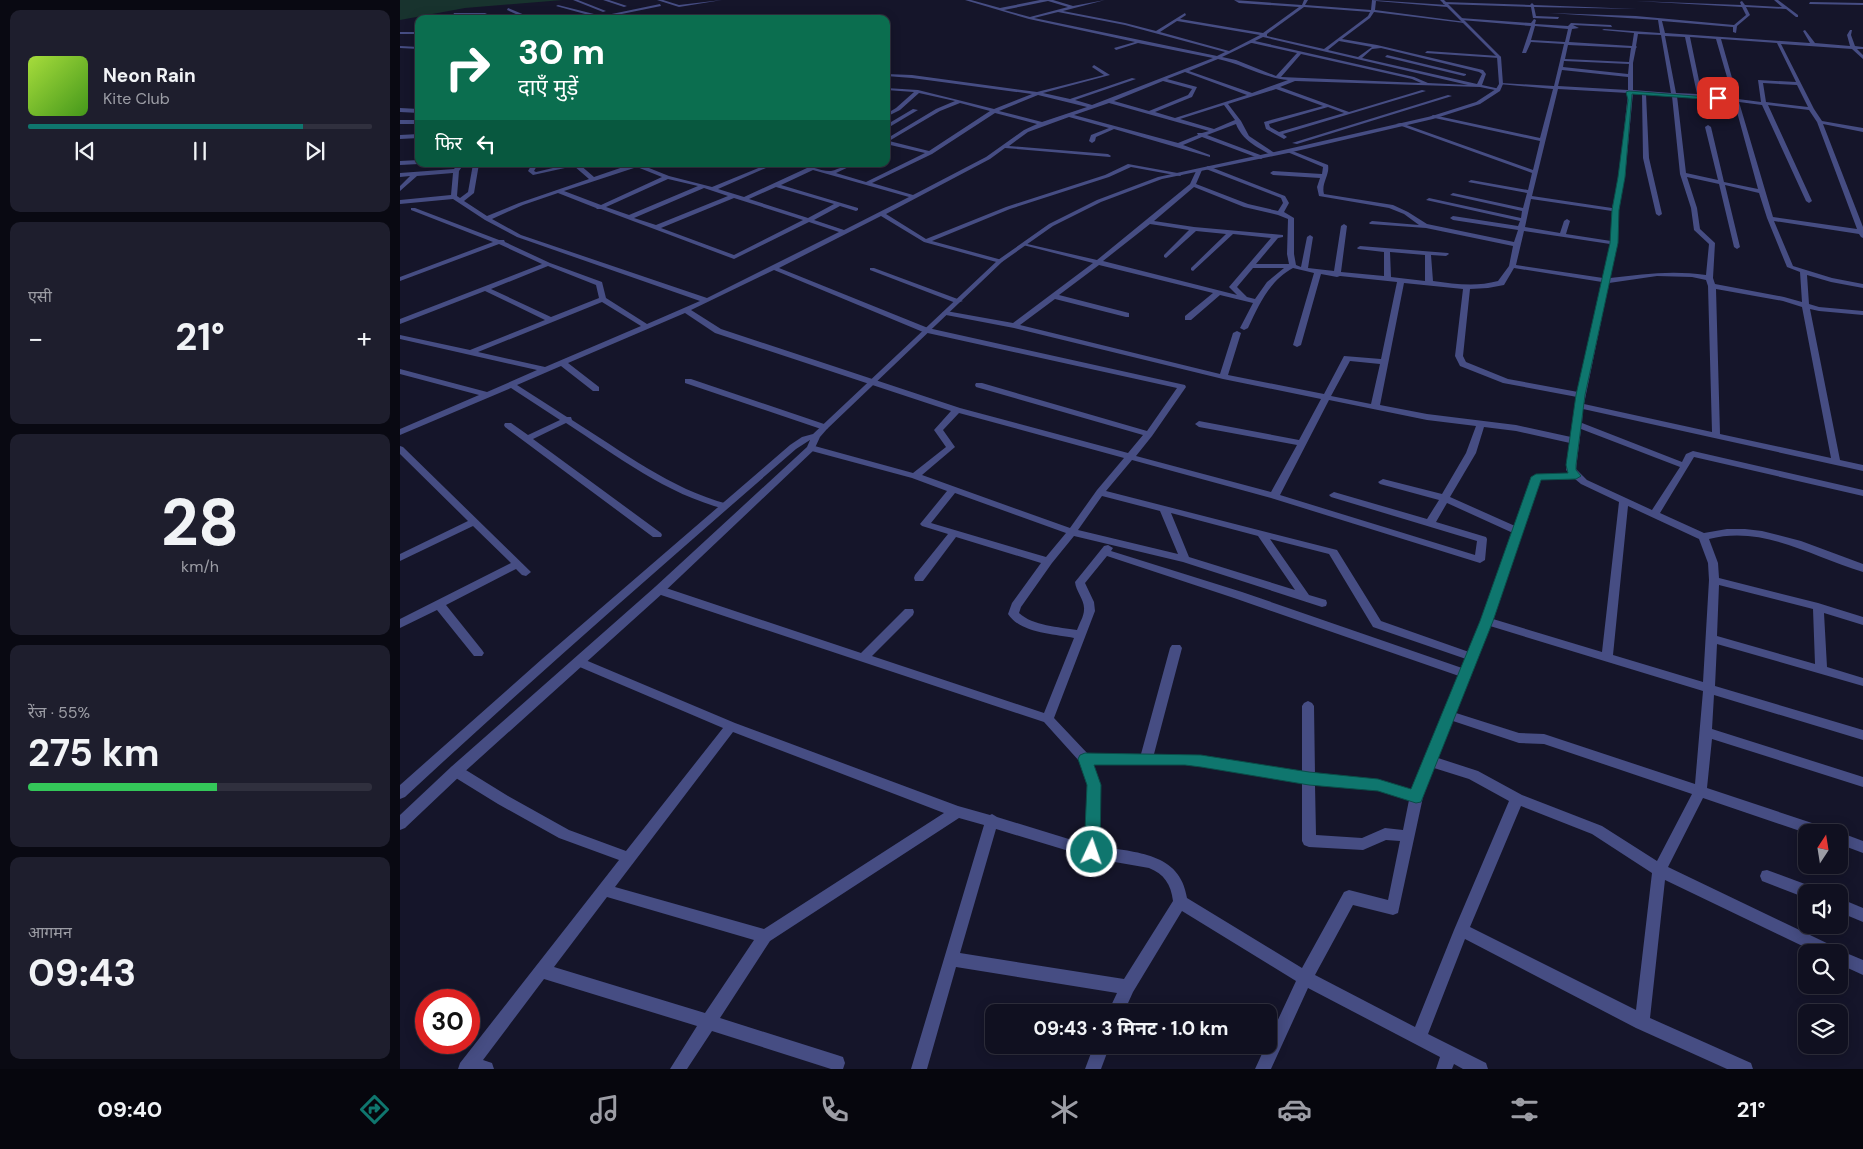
<!DOCTYPE html>
<html lang="hi">
<head>
<meta charset="utf-8">
<style>
	:root { --surface:#101020; --page:#1e1e2d; --text:#f1f3f6; --muted:#9c9da5; --line:#30303e; --accent:#0f766e }
	body { margin:0; font-family:"DM Sans","Noto Sans Devanagari",sans-serif; background:var(--page); color:var(--text); height:100vh; display:flex; flex-direction:column; font-size:19px; white-space:nowrap }
	* { box-sizing:border-box; margin:0 }
	p { font-size:16px; color:var(--muted) }
	.icon { flex:none; width:28px; height:28px; fill:none; stroke:currentColor; stroke-width:2; stroke-linecap:round; stroke-linejoin:round }
	.map { position:relative; flex:1; overflow:hidden }
	.details { display:flex; flex-direction:column; gap:10px; padding:10px; background:#090912; width:400px }
	.details>* { flex:none }
	.hud { position:absolute; left:15px; top:15px; width:475px; height:152px; border-radius:10px; box-shadow:0 2px 12px #0003,0 0 0 1px var(--line); background:#0b6e4f; color:#fff; overflow:hidden }
	.needle { width:32px; rotate:12deg }
	.buttons { position:absolute; left:1398px; top:824px; display:grid; gap:10px }
	.buttons a { display:grid; place-items:center; width:50px; height:50px; border-radius:10px; background:var(--surface); box-shadow:0 2px 12px #0003,0 0 0 1px var(--line); font-size:25px }
	.speed { position:absolute; left:15px; top:989px; display:flex; gap:10px; font-size:25px; font-weight:700; text-align:center }
	.speed>* { display:grid; place-content:center; width:65px; height:65px; border-radius:50%; background:var(--surface); box-shadow:0 2px 12px #0003,0 0 0 1px var(--line); line-height:1 }
	.speed .limit { border:8px solid #d22; background:#fff; color:#111 }
	.pin { position:absolute; display:grid; place-items:center; width:42px; height:42px; color:#fff; margin:-21px; border-radius:10px; box-shadow:0 2px 8px #0006 }
	.me { position:absolute; width:55px; margin:-28px; rotate:3deg; stroke-linejoin:round; filter:drop-shadow(0 0 4px #0008) }
	.turn { display:flex; align-items:center; gap:18px; height:105px; padding:0 20px; font-size:22px }
	.turn .icon { width:65px; height:65px; stroke-width:2.5 }
	.turn b { display:block; font-size:35px; line-height:42px }
	.then { display:flex; align-items:center; height:48px; padding:0 20px; background:#0003; gap:10px; font-size:19px }
	.big { font-size:38px; font-weight:700; line-height:1.1 }
	.details .card { flex:1; display:flex; flex-direction:column; justify-content:center; gap:8px; min-width:0; padding:0 18px; border-radius:10px; background:var(--page) }
	.details .dial { align-items:center; gap:0 }
	.dial b { font-size:65px; line-height:1 }
	.song { display:flex; align-items:center; gap:15px }
	.cover { width:60px; height:60px; border-radius:8px; background:linear-gradient(135deg,hsl(80 70% 55%),hsl(100 70% 35%)) }
	.played { height:5px; border-radius:2px; background:linear-gradient(90deg,var(--accent) 80%,var(--line) 80%) }
	.keys { display:flex; justify-content:space-around; direction:ltr }
	.heat { display:flex; justify-content:space-between; align-items:center; font-size:28px; direction:ltr }
	.charge { height:8px; border-radius:4px; background:linear-gradient(90deg,#34c759 55%,var(--line) 0) }
	.trip { position:absolute; left:585px; top:1004px; width:292px; height:50px; border-radius:10px; background:var(--surface); box-shadow:0 2px 12px #0003,0 0 0 1px var(--line); font-weight:700; line-height:50px; text-align:center }
	.tab-bar { display:flex; height:80px; justify-content:space-around; align-items:center; background:#06060d; color:var(--muted) }
	.tab-bar .icon { width:35px; height:35px }
	.tab-bar .on { color:var(--accent) }
	.tab-bar b { font-size:22px; color:var(--text) }
	main { display:flex; flex:1; min-height:0 }
	.map>svg:first-child { display:block }
</style>
</head>
<body>
<main>
<section class="details">
<div class="card">
<div class="song"><i class="cover"></i><div><b>Neon Rain</b><p>Kite Club</p></div></div>
<div class="played"></div>
<div class="keys"><svg class="icon" aria-label="previous" viewBox="0 0 24 24"><path d="M18 5L8 12l10 7zM5 5v14"/></svg><svg class="icon" aria-label="pause" viewBox="0 0 24 24"><path d="M8 5v14M16 5v14"/></svg><svg class="icon" aria-label="next" viewBox="0 0 24 24"><path d="M6 5l10 7-10 7zM19 5v14"/></svg></div>
</div>
<div class="card"><p>एसी</p>
<div class="heat"><a>−</a><b class="big">21°</b><a>+</a></div>
</div>
<div class="card dial"><b>28</b><p>km/h</p></div>
<div class="card"><p>रेंज · 55%</p><b class="big">275 km</b><div class="charge"></div></div>
<div class="card"><p>आगमन</p><b class="big">09:43</b></div>
</section>
<div class="map">
<svg width="1463" height="1069" viewBox="0 0 1463 1069">
	<rect width="100%" height="100%" fill="#15152a"/>
	<path fill="#18332e" d="M0,0h163l-98,8 -65,12z"/>
	<g fill="none" stroke-linecap="round" stroke-linejoin="round">
		<g fill="#464d83" fill-rule="evenodd">
			<path d="M173,0h5l28,11 -3,1z"/>
			<path d="M203,0h6l18,6 -3,1z"/>
			<path d="M257,0h6l16,5 43,-5 -43,7z"/>
			<path d="M565,0h6l29,8 40,-8h13l20,6 32,-6 -42,11 62,12 31,8 29,-18 1,2 -6,4 83,14 36,-26 -60,-4 -5,-3 68,5 2,-5h4l-3,5 66,5 1,-10 75,5 1,2 -72,-6 -1,9 91,12 -2,1 -90,-11 -4,6 -28,21 35,6 106,25 3,4 -4,11 18,4v2l-20,-4 -185,-6 -15,6 69,25 73,-22 4,1 -143,43 4,3 -3,2 -18,-10 -2,-7 59,-16 -47,-17 -48,15 13,17 8,15 27,18 -5,1c-14,-8 -29,-15 -35,-31l-29,11 56,21 1,1 -3,2 -59,-22 -19,8 27,10v2l-96,-28 -18,8 -1,4 -3,2 -3,-2 2,-6 18,-7 -40,-11 -41,15 -19,14 99,8 3,2 -1,1 -105,-9 -15,11 -104,55 40,25 80,-32 99,-32 23,-11 55,10 -3,2 -49,-9 -22,10 -99,32 -78,32 70,19 1,1 -3,2 -76,-21 -43,-26 -102,52 149,60 257,57 1,2 -34,49 -16,20 135,36 26,-47 -98,-18 -4,-3 4,-3 100,19 22,-41 -98,-20 -209,-51 -68,-13 -4,-2 4,-2 67,12 80,-60 -70,-18v-2l74,17 93,-76 7,-15 5,1 -6,14 52,20 30,7 5,-8 -2,-5 -75,-29 -1,-1 3,-2 77,30 4,7 -5,9 10,6v36l2,11 5,2 6,-30 3,-2 3,2 -5,31 26,3 7,-45 3,-2 3,2 -6,46 43,4v-24l-26,-3 -1,-1 3,-2 88,7 1,1 -3,2 -15,-1 2,26c22,3 43,6 65,0l11,-15 4,-20 -87,-18 -56,-4 -1,-1 3,-2 47,4 -15,-11 -15,-6 -70,-12 -2,-9 3,-9 -47,-3 -3,-2 3,-2 49,3 1,-7 -38,-16 5,-1 38,15c2,10 -7,18 -4,29l69,11 15,7 19,12 87,18 4,-12 -65,-10 -3,-2 3,-2 65,10 2,-5 -94,-21 3,-2 92,20 1,-7 -72,-16 3,-2 70,15 4,-15 -59,-11 3,-2 57,10 4,-17 -136,-49 5,-1 132,47 7,-29 -110,-24 3,-2 107,23 13,-49 -54,-5 2,-1 53,3 10,-42 -33,-2 -5,11h-4l9,-27 -70,-6 -1,-2 71,5 3,-4 2,1 -1,4 33,2 3,-3 40,2 1,2 -39,-2 6,3 -7,1 -3,13 63,4 2,-13 -32,-3 2,-1 56,4 -2,-13 -109,-7 87,3 98,9 12,-10 -4,-8 -106,-6 105,4 -1,-3 2,-1 3,4 37,2 -8,-7h4l20,15v2h-2l-10,-8 -40,-2 4,8 -13,11 -1,7 -3,-1v-5l-71,-6 3,12 145,10 -7,-12 2,-1 10,13 35,3 -3,-11 3,-5h2l-1,5 4,11 8,1v2h-6l6,6v4l-11,-10 -71,-5 33,65 8,12 41,7v4l-40,-8 40,103v11l-2,-1 -2,-3 -85,-13 19,45 39,12 31,6v4l-32,-6 -24,-7 2,29 10,3 44,4v4l-44,-4 -9,-2 30,151 23,5v6l-280,-62 -1,14 100,39 4,-8 7,-3 170,39v6l-169,-39 -34,56 44,20 23,-4h18l17,2 39,10 62,23v8c-51,-15 -99,-47 -154,-33l9,24 1,15 99,25 45,14v8l-39,-12 3,54 36,11v8l-146,-42 -2,42 148,44v10l-149,-45 -2,34 151,48v10l-151,-48 -5,49 114,38 5,2 2,4 -22,1 -103,-35 -35,69 167,80 2,4 2,-1 24,10v15l-24,-11v-12h-24l-150,-72 -15,138 101,45 2,6h-26l-91,-41 -171,-89 -37,95 58,29 2,6h-25l-9,-5 -2,5h-16l4,-12 -132,-69 -37,81h-16l11,-24h3v-6l27,-58 -114,-70 -49,81 -9,20h-16l9,-19 -161,-26 -29,102h-16l73,-244 -25,-7 -189,123 -50,77 117,37 6,2 2,6 -2,6h-12l-119,-38 -25,38h-17l27,-43 -153,-47 -61,81 9,3 2,6h-36l2,-6 159,-203 -60,-22 -61,-34 -47,-29 -1,-4 1,-4 5,-1 5,1 47,29 61,34 57,21 97,-123 -148,-63 -2,-3 2,-3 4,-1 4,1 152,64 223,83 32,9 2,-1 5,3 88,27 3,-59 -8,-23 -36,-40 -389,-129 -1,-3 1,-3h8l198,66 44,-44h8l1,3 -1,3 -41,41 172,57 30,-75c-20,-4 -54,-5 -66,-24l4,-11 29,-40 -85,-26 -33,44h-8l-1,-3 1,-3 33,-41 -26,-8 -2,-2 27,-33 -35,-13 -104,-28 -1,-2 4,-3 102,28 33,-26 -12,-17 17,-19 -236,-78 -30,-20 -117,50 31,24v4h-6l-32,-25 -44,19 50,32h4l1,3c50,31 98,69 156,84l2,2 -5,3c-59,-15 -108,-53 -159,-86l-33,16 128,94 1,2 -1,2h-8l-148,-110 -1,-2 1,-2h6l17,12 32,-15 -49,-32 -111,47v-6l79,-34 -79,-21v-5l87,23 50,-22 -137,-31v-4l70,15 75,-30 -60,-29 -85,33v-5l142,-55 -43,-20 -99,37v-4l93,-35 -82,-32v-2h4l84,32h5l1,2 45,21 52,19 4,16 41,26 53,-23 -183,-64 -32,-17 -32,-21 -53,5v-4l51,-5 2,-22 -36,3 -17,15v-5l10,-10 -10,1v-4l54,-4 4,-5h6l-5,7 -2,25 3,2 8,-6 5,-28h6l-5,29 -10,8 23,15 32,-13 70,-24 -15,-13 -41,9 -5,-4 4,-7h6l-4,7 2,1 34,-8h9l15,13 38,-13h7l30,12 43,11 56,-23h7l-57,25 26,8 63,-29 -12,-4c11,0 27,8 36,7 9,-2 15,-7 24,-7l-19,9 30,9 59,-29 -39,-9v-5l50,-30 19,-8 -36,-8 -19,17 -14,7v-3l10,-6 18,-16 -28,-2v-2l32,2 76,19 38,-15 -120,-16 -26,-2v-2l26,1 125,17 67,-17 -12,-8 2,-2 16,10 -67,18 27,6 62,-21 4,1 -61,21 17,5 121,-47 -75,-15 -22,7 -2,-2 21,-6 -106,-23zM648,1l20,6 -38,10 -26,-7zM904,7l66,5 -2,4 -44,33 -57,-13v-2zM658,12l67,13 100,27 -8,4 -183,-38zM777,21l83,14 -31,16 -69,-19zM1135,26l33,3 -3,13 -34,-2zM1238,34l23,1 10,58 -38,-3v-27l3,-15 1,-1 -1,-1zM1265,36l20,1 12,57 -21,-1zM863,37l205,48 -40,-2 -14,-6 -159,-36zM1290,37l26,2 17,59 -31,-3zM1321,39l56,4 19,39 -38,-2 3,22 -23,-3zM939,41l33,6 -14,10 -30,-7zM851,43h1l45,10 -21,23 -40,-16 -14,-3zM1168,45l63,3 -2,14 -64,-3zM981,48l98,24 3,2 -5,10 -115,-26 10,-9zM901,54l111,25 9,4 -140,-6zM818,59c24,5 46,19 70,21l-36,13 -63,-22zM1164,61l65,3 -1,10 -65,-7zM1162,70l66,7v13l-70,-4zM785,72l62,23 -72,23 -20,-6 37,-15 5,-10 -30,-8zM763,81l29,8 -4,6 -39,16 -35,-10zM1363,83l34,2 11,22 -42,-5zM1158,89l70,4 -9,84 -7,31 -80,-12zM1233,93l9,1 1,64 13,56 3,2 3,-2 -13,-56 -3,-64 26,2 8,78 11,34 3,22 15,14 -3,31c-33,-5 -64,-1 -96,3l7,-35 1,-33 7,-33zM638,95l49,12 -45,15 -43,-11zM1277,96l57,5 24,88 -34,-7 -13,-55 -3,-2 -3,2 13,53 -32,-7zM1339,102l23,3 44,96 3,2 3,-2 -44,-96 41,5 8,12 40,107 -84,-12zM560,103l30,8 -61,40 -40,-10 51,-30zM709,103l100,28 -7,2h-5l1,2 -20,8 -104,-28zM824,105l11,15 -21,9 -34,-10zM928,107l16,6 -65,19 -9,-5 -1,-3zM595,113l42,11 -13,6 -38,27 -73,38 -41,-12 60,-29zM237,167l25,10 -61,28 -37,-14zM413,170l96,27 -65,33 -30,-10 26,-14 16,5 2,-1v-2l-77,-23zM1287,177l32,7 15,63 3,2 3,-2 -15,-62 34,8 8,25 20,49 13,5 2,30 -18,-5 -69,-13 -2,-6 2,-35 -15,-14 -3,-21zM268,179l30,7 -69,29 -23,-8zM376,187l58,17 -26,14 -59,-19zM794,187l50,20 34,8 10,4 -1,35 2,10h-33l22,-26 5,-1v-2l-89,-8 -40,-6zM304,188l24,8 -72,29 -22,-7zM158,193l38,15 1,1h4l133,50 75,-37 30,10 -132,66 -186,-63 -29,-16 31,-14zM334,198l69,22 -69,35 -73,-27zM1131,199l81,12 -1,30 -45,-7 4,-13 -3,-2 -3,2 -4,12 -35,-6zM750,224l39,6 -25,25v2l2,1 30,-27 30,3 -35,34v2l2,1 40,-37 38,4 -42,49 8,8 -134,-34zM1124,231l86,13 -7,34 -87,-13zM990,252l35,3v26l-34,-4zM699,265l114,28 -28,23v4h6l29,-25 33,8 -13,25 4,2 4,-2c11,-23 21,-47 45,-60l21,5 -21,72 4,2 4,-2 20,-71 16,3 3,-1 57,6 -16,77 -37,-3 -20,38 -96,-19 13,-42 -4,-2 -4,2 -13,41 -200,-49 35,-26 71,18h3v-4l-70,-18zM148,266l48,19 3,13 -48,19 -60,-28zM853,268h31l-17,14 -12,17 -8,-2 -10,-10zM1114,268l88,14 -24,110 -70,-13 -42,-17 -3,-6 7,-67 18,-1 16,-3zM374,270l149,62 254,56 -30,43 -165,-48h-6l-1,2 1,2 167,48 -15,18 -168,-45 -239,-79 -30,-19zM1257,276l35,1 14,3 2,6 4,146 -128,-28 25,-121zM1004,283l59,6 -8,67 5,10 43,17 74,14 -6,40 -55,-12 -89,-11 -47,-9zM1316,289l67,12 19,6 29,151 -111,-24zM202,302l39,24 -96,41 -67,-15zM950,361l30,3 -9,40 -40,-8zM929,400l98,20 49,6 -10,27 -24,41 -59,-15 -5,3 2,2 59,16 -12,19 -93,-27 -5,3 2,2 146,44 -2,14 -195,-60zM559,413l165,45 -27,32 -27,38 -148,-53 33,-28 -12,-17zM1084,427l32,4 54,12 -4,27 3,3 -35,2 -19,51 -65,-29 26,-44zM1181,429l99,38 -28,43 -65,-30 -11,-11zM732,460l139,38 209,65 5,-3 2,-21 -1,-2 -50,-15 11,-19 66,30 -44,119 -88,-31 -44,-71 -231,-59zM1175,479l6,5 38,18 -17,150 -109,-33 48,-139zM555,493l111,40 -20,24 -115,-34zM702,496l58,15 18,43 -100,-24zM1228,506l71,33 9,24 1,17 -6,102 -90,-27zM771,513l87,23 37,54 -106,-33zM674,536l109,26 139,45 4,-1 1,-3 -1,-3 -17,-5 -39,-56 59,15 44,73 93,32 -4,9 -220,-76 -131,-41 2,-3 -5,-3 -4,1 -29,36c1,10 10,18 9,28 0,6 -5,14 -7,20 -18,-3 -44,-4 -58,-17l2,-6 31,-44zM707,556l127,42 225,78 -47,114 -34,-10 -63,-6 -1,-68 -2,-3 -4,-2 -4,2 -2,3v66c-49,-8 -98,-18 -148,-18l28,-106 -2,-3h-8l-2,3 -29,106h-53l-34,-36 41,-107 -1,-9 -9,-19zM1319,585l94,24 2,55 -98,-28zM1090,626l213,65 -8,93 -151,-50 -25,-1 -63,-20zM1053,721l66,22 25,1 148,50 -35,67 -55,-35 -80,-31 -44,-24 -40,-13zM333,732l211,81 -180,116 -149,-42zM693,764h92l117,19v58l2,4 5,2 54,3 23,-10 14,1 -12,59 -39,-10 -5,2 -42,76 -115,-70c-7,-46 -51,-45 -88,-52l1,-61zM1034,768l35,11 40,22 -55,129 -39,97 -100,-52 38,-70 40,10 5,-2 25,-116zM915,785l63,5 31,10 -6,30 -18,-2 -23,10 -46,-3zM1121,806l71,28 60,39 -16,137 -166,-83zM596,829l96,29 57,10c15,6 22,16 24,33l-49,78 -164,-26zM207,897l147,43 -49,73 -151,-46z"/>
			<path d="M1044,2l86,3 2,-2 2,2 103,4 -103,-2 2,9 23,1 -1,2 -25,-1 -2,-11 -88,-3z"/>
			<path d="M1410,2l53,1v2l-54,-1z"/>
			<path d="M260,4l1,2 -59,12 -15,-4 -1,2 -22,3 21,-5 -29,-8 2,-1 44,11z"/>
			<path d="M108,8l24,10 1,1h-6l-20,-9z"/>
			<path d="M54,13h31l2,1 -34,1z"/>
			<rect x="0" y="32" width="19" height="2"/>
			<path d="M0,46l19,1v2l-19,-1z"/>
			<path d="M1027,51l72,5 2,1 -2,1 -74,-5z"/>
			<path d="M987,55l79,19v1l-2,1 -79,-19z"/>
			<path d="M1048,95l4,1 -155,48 -5,-1z"/>
			<path d="M0,108l19,1v4l-19,-1z"/>
			<path d="M513,109l5,1 -32,19v-4z"/>
			<rect x="0" y="120" width="19" height="4"/>
			<path d="M19,134v4l-19,1v-4z"/>
			<path d="M19,160v4l-19,1v-4z"/>
			<path d="M470,268h4l89,33 -7,2 -86,-33z"/>
			<path d="M285,379h6l136,46 1,2 -1,2h-6l-136,-46z"/>
			<path d="M0,446l3,1 128,125 -5,4 -4,-1 -6,-6 -70,36 36,45 2,3 -2,3h-8l-37,-46 -37,18v-9l111,-56 -38,-37 -73,35v-7l68,-33 -68,-67z"/>
			<path d="M1438,832h1l24,9v12l-24,-9z"/>
			<path d="M1367,870l46,17 2,5h-9v6l-44,-17 -2,-5 2,-5z"/>
			<path d="M1439,898l24,10v14l-24,-10z"/>
			<path d="M694,1045h16l-9,24h-16z"/>
		</g>
		<path fill="#464d83" fill-rule="evenodd" d="M1040,0h4l57,57 2,27 -3,7 -20,13 -47,15 -145,34 -126,26 -61,23 -48,24 -51,36 -175,167 -7,8 -6,13 -151,143 -202,182 -56,53 -5,2v-15l51,-48 204,-180 152,-140 3,-7 -14,9c-132,115 -263,229 -391,348l-5,2v-14l142,-126 248,-214 12,-8 11,-3 185,-174 51,-36 48,-24 61,-23 130,-28 144,-33 44,-14 20,-13 3,-5 -2,-27z"/>
	</g>
	<path fill="#0f766e" stroke="#0a4d48" d="M1229,91l92,7 -3,2 -86,-6 -7,83 -6,33 -1,33 -33,152 -9,70v5l5,6 -5,3 -35,1 -48,141 -72,181 -5,1 -38,-12 -69,-6 -108,-18 -16,-2h-91l7,20 -1,67 -2,5 -6,2 -6,-2 -2,-5 3,-67 -9,-26 2,-4 5,-2 116,2 108,17 69,7 33,10 69,-168 51,-144 5,-3 32,-1 -2,-8 10,-70 34,-152 2,-33 6,-33 10,-77 -2,-8z"/>
</svg>
<div class="buttons">
<a><svg class="needle" viewBox="-14 -14 28 28"><path d="M0-13l5 13h-10z" fill="#e53935"/><path d="M0 13l5-13h-10z" fill="#9c9da5"/></svg></a>
<a><svg class="icon" aria-label="sound" viewBox="0 0 24 24"><path d="M4 9h4l5-4v14l-5-4H4zM17 9q2 3 0 6"/></svg></a>
<a><svg class="icon" aria-label="search" viewBox="0 0 24 24"><circle cx="10" cy="10" r="6"/><path d="M15 15l6 6"/></svg></a>
<a><svg class="icon" aria-label="layers" viewBox="0 0 24 24"><path d="M12 4l9 5-9 5-9-5zM3 14l9 5 9-5"/></svg></a>
</div>
<div class="speed"><div class="limit">30</div></div>
<div class="pin" style="left:1318px;top:98px;background:#d93025"><svg class="icon" aria-label="arrive" viewBox="0 0 24 24"><path d="M6 21V4h12l-3 4 3 4H6"/></svg></div>
<svg class="me" style="left:692px;top:852px" viewBox="-20 -20 40 40"><circle r="17" fill="#0f766e" stroke="#fff" stroke-width="3"/><path d="M0-11L8 9 0 5-8 9z" fill="#fff"/></svg>
<div class="trip">09:43 · 3 मिनट · 1.0 km</div>
<div class="hud">
<div class="turn"><svg class="icon" aria-label="right" viewBox="0 0 24 24"><path d="M7 20v-9h11M14 6l5 5-5 5"/></svg><div><b>30 m</b>दाएँ मुड़ें</div></div>
<div class="then">फिर<svg class="icon" aria-label="left" viewBox="0 0 24 24"><path d="M17 20v-9H6M10 6l-5 5 5 5"/></svg></div>
</div>
</div>
</main>
<nav class="tab-bar">
<b>09:40</b>
<svg class="icon on" aria-label="directions" viewBox="0 0 24 24"><path d="M12 3l9 9-9 9-9-9zM9 14v-3h6M13 9l2 2-2 2"/></svg>
<svg class="icon" aria-label="music" viewBox="0 0 24 24"><path d="M9 18V5l10-2v13"/><circle cx="6" cy="18" r="3"/><circle cx="16" cy="16" r="3"/></svg>
<svg class="icon" aria-label="phone" viewBox="0 0 24 24"><path d="M5 4h4l2 5-3 2q2 4 5 5l2-3 5 2v4C11 20 4 13 5 4z"/></svg>
<svg class="icon" aria-label="climate" viewBox="0 0 24 24"><path d="M12 3v18M4 7l16 10M4 17L20 7"/></svg>
<svg class="icon" aria-label="car" viewBox="0 0 24 24"><path d="M5 17H2v-5l4-1 3-4h7l3 4 3 1v5h-3M9 17h6M6 11h13"/><circle cx="7" cy="17" r="2"/><circle cx="17" cy="17" r="2"/></svg>
<svg class="icon" aria-label="filters" viewBox="0 0 24 24"><path d="M4 7h16M4 17h16"/><circle cx="9" cy="7" r="2"/><circle cx="15" cy="17" r="2"/></svg>
<b>21°</b>
</nav>
</body>
</html>
